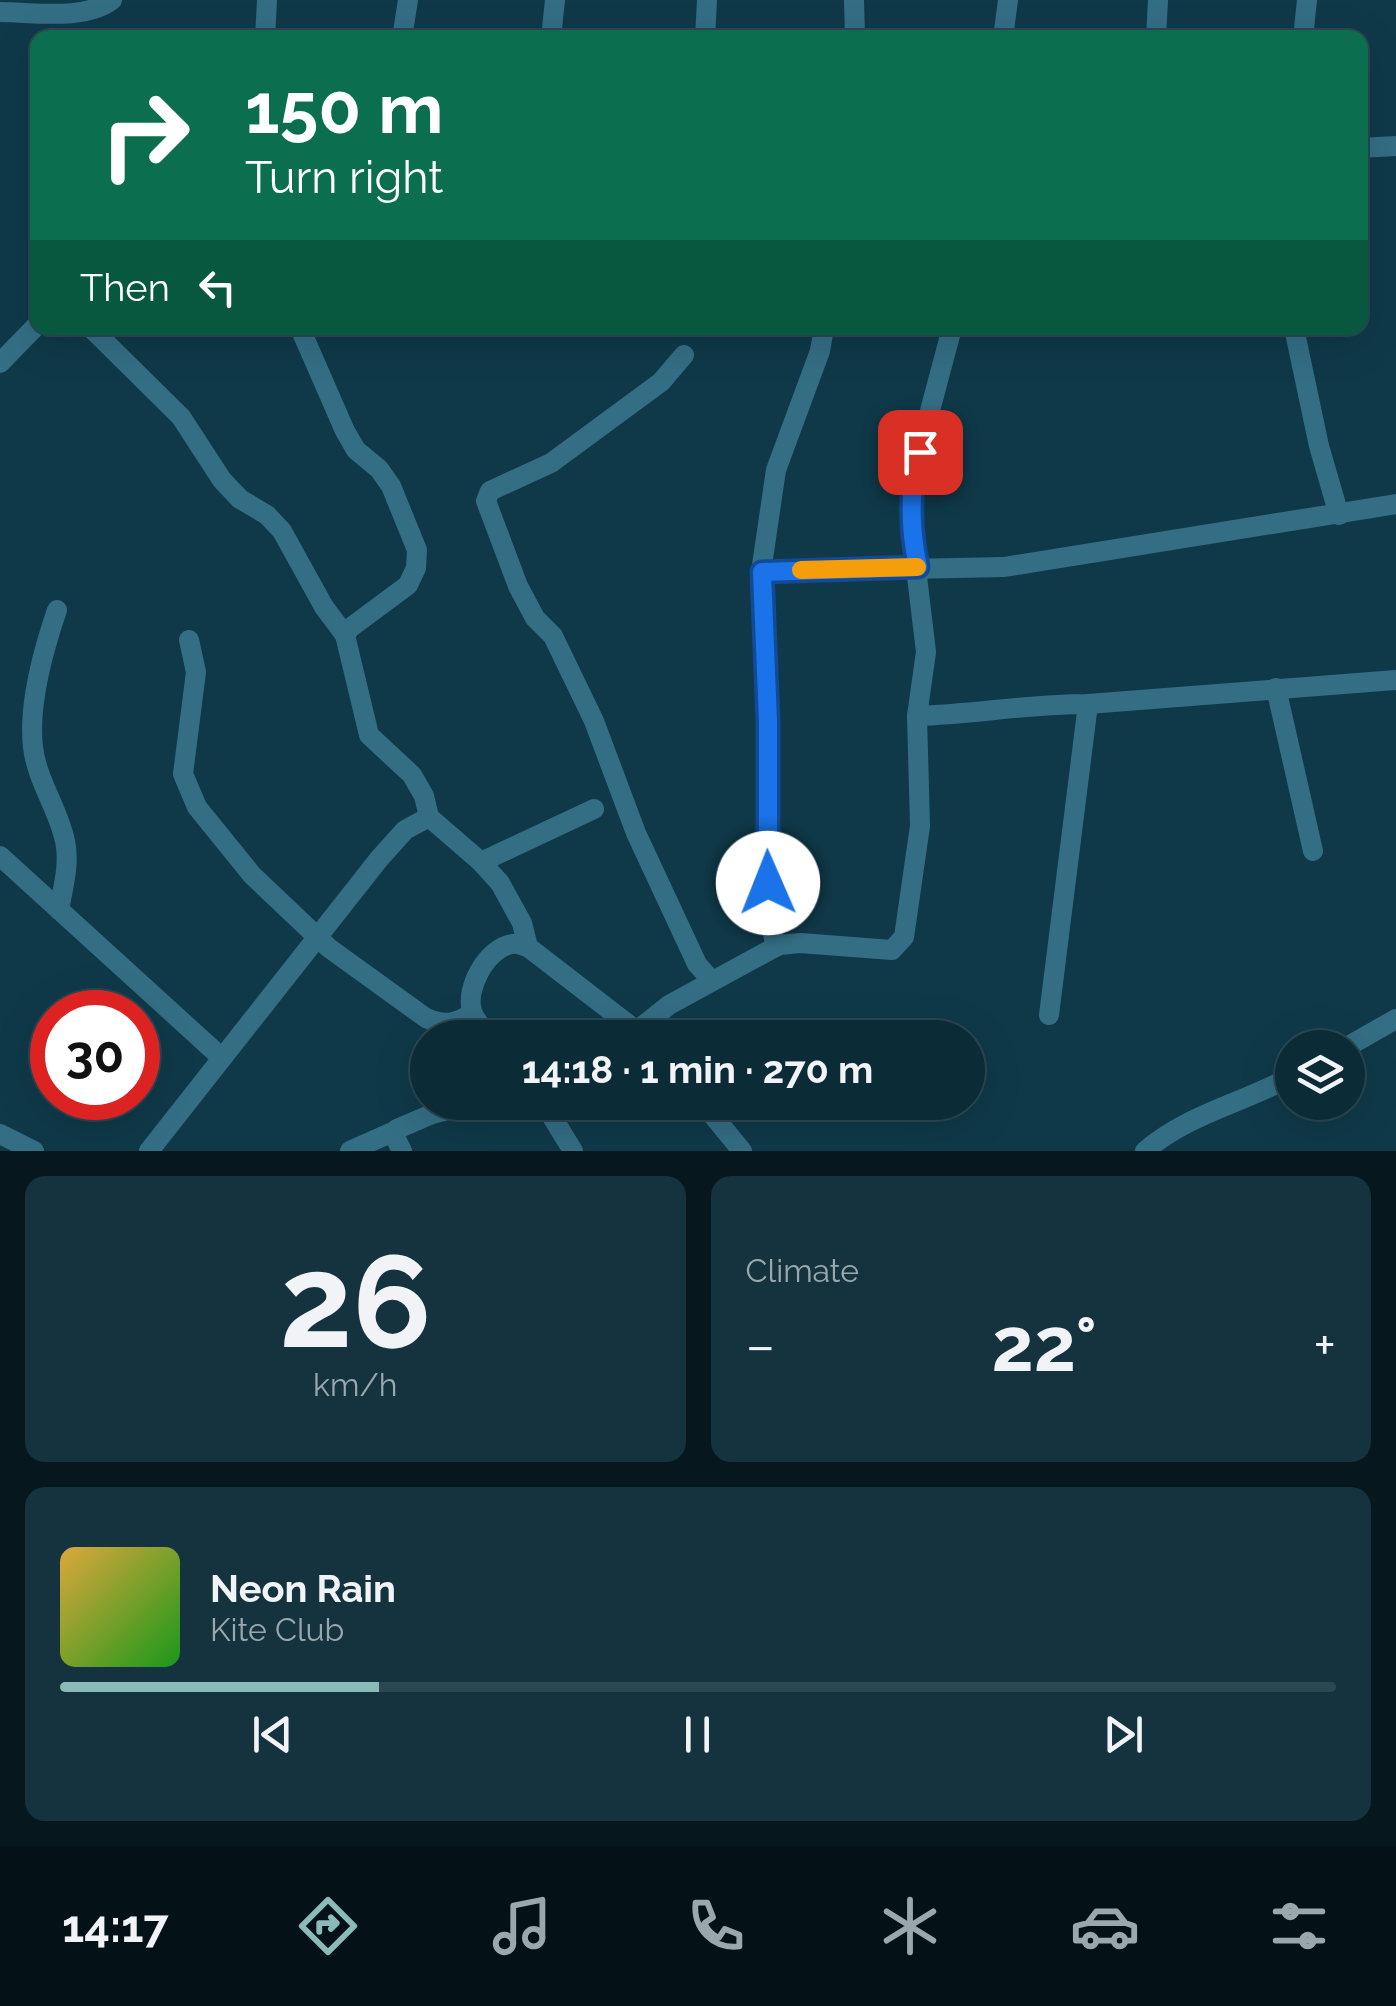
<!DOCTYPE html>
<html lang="en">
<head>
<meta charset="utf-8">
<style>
	:root { --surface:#0b2b37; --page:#14333f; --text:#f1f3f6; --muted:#9aa7ad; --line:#2b4752; --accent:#8bbbb9 }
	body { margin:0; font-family:Raleway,sans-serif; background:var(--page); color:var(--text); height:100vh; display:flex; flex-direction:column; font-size:38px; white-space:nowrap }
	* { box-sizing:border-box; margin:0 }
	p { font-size:32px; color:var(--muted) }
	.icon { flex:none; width:55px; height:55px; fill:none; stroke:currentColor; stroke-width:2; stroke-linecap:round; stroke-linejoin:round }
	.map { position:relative; height:1151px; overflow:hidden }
	.details { display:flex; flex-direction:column; gap:25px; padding:25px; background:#06181e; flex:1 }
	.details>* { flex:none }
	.guide { position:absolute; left:30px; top:30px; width:1338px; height:305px; border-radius:20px; box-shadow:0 10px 40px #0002,0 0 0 2px var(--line); background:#0b6e4f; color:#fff; overflow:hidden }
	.controls { position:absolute; left:1275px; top:1030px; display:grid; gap:20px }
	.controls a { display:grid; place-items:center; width:90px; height:90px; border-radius:50%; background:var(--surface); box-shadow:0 10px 40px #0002,0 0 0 2px var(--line); font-size:50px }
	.speed { position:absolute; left:30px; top:990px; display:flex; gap:20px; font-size:50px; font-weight:700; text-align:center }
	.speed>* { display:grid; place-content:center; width:130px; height:130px; border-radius:50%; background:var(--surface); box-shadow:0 10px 40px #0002,0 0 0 2px var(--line); line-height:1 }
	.speed .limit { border:15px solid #d22; background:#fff; color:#111 }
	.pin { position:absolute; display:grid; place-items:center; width:85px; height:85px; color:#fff; margin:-42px; border-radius:20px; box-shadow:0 5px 15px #0006 }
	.me { position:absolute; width:110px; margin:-55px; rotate:359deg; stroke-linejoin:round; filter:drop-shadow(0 0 8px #0008) }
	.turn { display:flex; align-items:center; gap:35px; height:210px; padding:0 50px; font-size:45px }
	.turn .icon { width:130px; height:130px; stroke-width:2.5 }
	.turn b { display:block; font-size:70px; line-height:85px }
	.then { display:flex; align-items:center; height:95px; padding:0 50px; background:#0003; gap:20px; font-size:38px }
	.big { font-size:75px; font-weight:700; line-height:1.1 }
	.details .card { flex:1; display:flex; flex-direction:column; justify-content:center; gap:15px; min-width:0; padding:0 35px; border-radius:20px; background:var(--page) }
	.details .dial { align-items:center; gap:0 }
	.dial b { font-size:130px; line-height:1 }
	.song { display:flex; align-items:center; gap:30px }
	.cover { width:120px; height:120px; border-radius:15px; background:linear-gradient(135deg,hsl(40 70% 55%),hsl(120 70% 35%)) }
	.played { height:10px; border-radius:5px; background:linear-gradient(90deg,var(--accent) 25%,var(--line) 25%) }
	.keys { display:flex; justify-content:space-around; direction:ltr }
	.heat { display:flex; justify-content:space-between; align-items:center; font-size:55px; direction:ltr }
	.details .tiles { flex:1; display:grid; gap:25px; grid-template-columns:1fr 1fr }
	.card:last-child { grid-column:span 2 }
	.trip { position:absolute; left:410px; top:1020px; width:575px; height:100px; border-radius:50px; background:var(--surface); box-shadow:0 10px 40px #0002,0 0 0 2px var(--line); font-weight:700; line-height:100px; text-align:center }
	.tab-bar { display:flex; height:160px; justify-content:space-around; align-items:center; background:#041116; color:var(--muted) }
	.tab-bar .icon { width:70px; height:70px }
	.tab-bar .on { color:var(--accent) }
	.tab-bar b { font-size:45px; color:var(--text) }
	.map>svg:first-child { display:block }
</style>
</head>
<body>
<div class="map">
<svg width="1396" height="1151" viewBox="0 0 1396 1151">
	<rect width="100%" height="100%" fill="#0f3949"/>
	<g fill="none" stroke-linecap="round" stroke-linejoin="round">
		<g stroke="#346e85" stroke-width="20">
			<path d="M854,0l1,38"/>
			<path d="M0,12c34,0 84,9 112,-12"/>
			<path d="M265,38l2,-38"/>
			<path d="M402,38l6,-38"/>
			<path d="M551,38l4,-38"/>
			<path d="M705,38l2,-38"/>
			<path d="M1003,38l5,-38"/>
			<path d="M1156,38l2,-38"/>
			<path d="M1303,38l4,-38"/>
			<path d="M1360,148l36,-2"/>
			<path d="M91,328l90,89 41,63 18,19 27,16 15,16 42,76 21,28"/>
			<path d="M300,328l45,103 11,19 23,19 12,17 26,64 -1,18 -8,17 -58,43 -5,7 24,100 43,40 12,21 5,21 52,45 19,21 22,40 6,24 118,91"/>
			<path d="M1294,328l25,118 20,69"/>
			<path d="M684,355l-23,27 -110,81 -61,28 -4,10 32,85 17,32 18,18 41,85 42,112 61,131 14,16"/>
			<path d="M0,363l38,-39"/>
			<path d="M761,572l243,-5 392,-63"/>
			<path d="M57,610c-14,41 -29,94 -24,137 4,34 25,61 32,94 5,23 -2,46 -6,69"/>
			<path d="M189,640l7,32 -13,102 14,33 55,68 77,73 97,70c18,8 30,6 46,-5"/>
			<path d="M1276,688l37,163"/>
			<path d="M917,716c57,-2 113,-12 171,-12l308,-24"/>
			<path d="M0,856l222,202"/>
			<path d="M481,862l113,-53"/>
			<path d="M776,947l-7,-30 -1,-196 -7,-149 15,-102 44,-119 4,-23"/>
			<path d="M1049,1015l39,-311"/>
			<path d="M639,1029l30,-24 110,-60 21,-2 92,7 12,-13 16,-111 -3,-110 9,-64 -13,-109 -2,-61 41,-154"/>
			<path d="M491,1038c-6,-8 -17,-18 -19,-27 -7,-23 15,-63 40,-67 5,-1 11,2 16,3"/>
			<path d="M1345,1048l51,-29"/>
			<path d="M543,1102l30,49"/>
			<path d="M702,1102l40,49"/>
			<path d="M0,1134l34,17"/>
			<path d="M149,1151l230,-292 26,-29 24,-13"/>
			<path d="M350,1151l45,-20"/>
			<path d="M402,1151l-7,-14 2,-8 35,-15 46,-12"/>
			<path d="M1145,1151c43,-37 98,-48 147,-75"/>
		</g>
	</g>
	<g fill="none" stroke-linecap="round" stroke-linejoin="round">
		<defs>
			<path id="route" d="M768,883v-162l-6,-149 156,-5c-8,-38 -10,-77 2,-115"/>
		</defs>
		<use href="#route" stroke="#114b97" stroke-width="25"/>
		<use href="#route" stroke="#1a73e8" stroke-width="18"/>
		<path stroke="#f59e0b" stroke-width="18" d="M801,570l116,-3"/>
	</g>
</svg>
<div class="controls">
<a><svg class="icon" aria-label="layers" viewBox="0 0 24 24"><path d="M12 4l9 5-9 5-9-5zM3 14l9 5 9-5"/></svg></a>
</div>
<div class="speed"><div class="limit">30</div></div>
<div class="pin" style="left:920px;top:452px;background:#d93025"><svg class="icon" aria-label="arrive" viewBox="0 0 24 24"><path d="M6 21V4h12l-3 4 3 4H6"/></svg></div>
<svg class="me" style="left:768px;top:883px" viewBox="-20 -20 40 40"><circle r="19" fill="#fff"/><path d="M0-13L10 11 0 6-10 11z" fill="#1a73e8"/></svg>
<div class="trip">14:18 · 1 min · 270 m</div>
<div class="guide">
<div class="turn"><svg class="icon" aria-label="right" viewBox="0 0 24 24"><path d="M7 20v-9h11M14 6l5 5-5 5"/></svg><div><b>150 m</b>Turn right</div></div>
<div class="then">Then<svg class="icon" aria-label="left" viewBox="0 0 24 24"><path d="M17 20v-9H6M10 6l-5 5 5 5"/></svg></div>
</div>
</div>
<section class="details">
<div class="tiles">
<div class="card dial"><b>26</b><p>km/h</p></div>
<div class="card"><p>Climate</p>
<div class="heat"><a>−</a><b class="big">22°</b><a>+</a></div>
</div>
<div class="card">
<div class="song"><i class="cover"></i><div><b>Neon Rain</b><p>Kite Club</p></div></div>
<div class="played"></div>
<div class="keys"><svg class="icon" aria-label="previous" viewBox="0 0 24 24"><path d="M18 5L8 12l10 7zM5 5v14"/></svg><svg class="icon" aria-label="pause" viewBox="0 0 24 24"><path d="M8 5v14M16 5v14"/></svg><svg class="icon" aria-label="next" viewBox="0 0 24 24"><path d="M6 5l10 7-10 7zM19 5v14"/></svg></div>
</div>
</div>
</section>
<nav class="tab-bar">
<b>14:17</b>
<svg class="icon on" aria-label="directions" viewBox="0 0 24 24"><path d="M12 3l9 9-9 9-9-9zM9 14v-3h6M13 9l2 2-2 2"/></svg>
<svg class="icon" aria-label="music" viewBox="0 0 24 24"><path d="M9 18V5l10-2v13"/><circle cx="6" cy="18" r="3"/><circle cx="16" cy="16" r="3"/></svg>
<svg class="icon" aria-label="phone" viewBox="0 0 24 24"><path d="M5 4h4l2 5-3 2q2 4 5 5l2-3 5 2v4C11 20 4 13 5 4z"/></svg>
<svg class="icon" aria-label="climate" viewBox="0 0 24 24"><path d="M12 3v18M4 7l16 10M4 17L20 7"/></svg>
<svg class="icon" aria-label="car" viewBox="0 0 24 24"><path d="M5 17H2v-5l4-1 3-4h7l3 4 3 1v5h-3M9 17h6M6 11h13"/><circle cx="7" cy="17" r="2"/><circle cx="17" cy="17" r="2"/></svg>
<svg class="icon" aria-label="filters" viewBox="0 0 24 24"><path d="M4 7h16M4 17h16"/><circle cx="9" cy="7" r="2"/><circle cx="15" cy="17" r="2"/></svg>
</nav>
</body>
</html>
